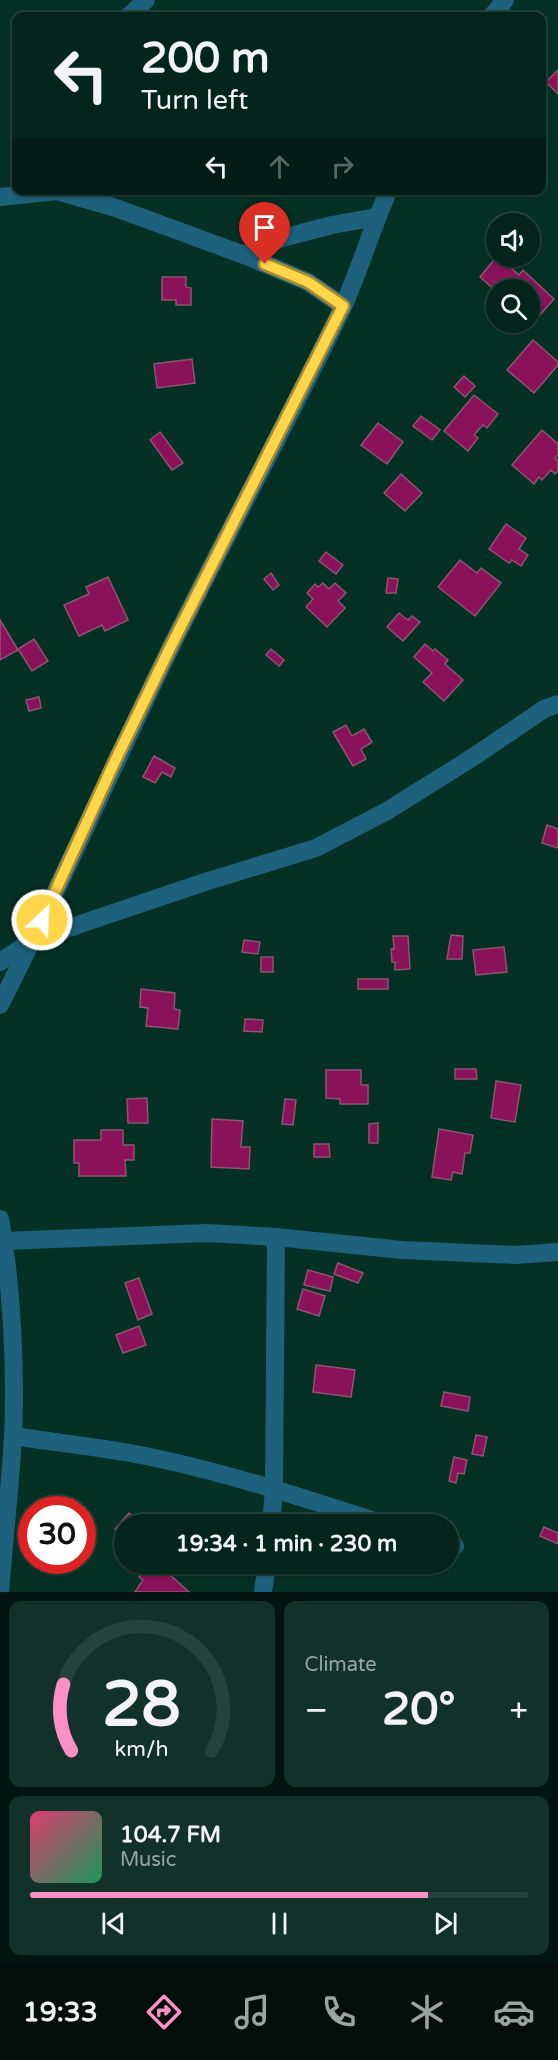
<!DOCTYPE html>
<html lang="en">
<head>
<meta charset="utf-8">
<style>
	:root { --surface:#04251c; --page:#123129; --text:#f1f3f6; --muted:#97a5a3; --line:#25423b; --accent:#fc8fc3 }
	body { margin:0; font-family:"Varela Round",sans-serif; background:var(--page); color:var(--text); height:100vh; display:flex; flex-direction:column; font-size:22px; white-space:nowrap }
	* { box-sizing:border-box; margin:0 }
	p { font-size:20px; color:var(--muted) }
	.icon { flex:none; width:33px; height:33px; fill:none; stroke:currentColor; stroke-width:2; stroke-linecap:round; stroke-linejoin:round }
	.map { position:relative; height:1592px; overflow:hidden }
	.sheet { display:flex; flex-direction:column; gap:9px; padding:9px; background:#02140f; flex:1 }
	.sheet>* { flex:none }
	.banner { position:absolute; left:12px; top:12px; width:534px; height:183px; border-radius:12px; box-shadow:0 2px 4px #0004,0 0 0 2px var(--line); background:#04251c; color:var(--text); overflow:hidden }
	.controls { position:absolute; left:486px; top:213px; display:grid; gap:12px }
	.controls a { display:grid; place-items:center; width:54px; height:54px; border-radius:50%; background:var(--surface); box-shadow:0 2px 4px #0004,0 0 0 2px var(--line); font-size:30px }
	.speed { position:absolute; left:18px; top:1496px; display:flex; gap:12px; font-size:30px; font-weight:700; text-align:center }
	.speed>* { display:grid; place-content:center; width:78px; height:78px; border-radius:50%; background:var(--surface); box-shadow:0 2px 4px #0004,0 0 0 2px var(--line); line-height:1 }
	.speed .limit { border:9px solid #d22; background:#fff; color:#111 }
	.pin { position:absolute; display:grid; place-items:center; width:51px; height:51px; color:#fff; margin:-62px -26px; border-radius:50% 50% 50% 0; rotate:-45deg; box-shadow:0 0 6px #0007 }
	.pin .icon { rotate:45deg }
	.me { position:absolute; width:66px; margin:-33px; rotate:25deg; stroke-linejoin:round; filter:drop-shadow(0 0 4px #0008) }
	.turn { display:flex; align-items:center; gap:21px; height:126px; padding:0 30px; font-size:27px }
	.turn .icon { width:78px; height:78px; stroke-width:2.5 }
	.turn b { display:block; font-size:42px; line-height:51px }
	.lanes { display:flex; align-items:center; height:57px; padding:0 30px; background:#0003; justify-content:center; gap:30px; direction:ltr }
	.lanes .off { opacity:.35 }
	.big { font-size:45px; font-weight:800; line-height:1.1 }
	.sheet .widget { flex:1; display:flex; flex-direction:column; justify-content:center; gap:9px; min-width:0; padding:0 21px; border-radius:12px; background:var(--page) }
	.sheet .dial { align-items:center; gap:0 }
	.dial svg { height:156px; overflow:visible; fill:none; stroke:var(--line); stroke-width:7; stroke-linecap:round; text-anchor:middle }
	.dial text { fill:var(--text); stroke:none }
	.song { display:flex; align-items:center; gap:18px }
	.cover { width:72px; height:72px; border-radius:9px; background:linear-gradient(135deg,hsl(340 70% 55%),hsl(150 70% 35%)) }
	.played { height:6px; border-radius:3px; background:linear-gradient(90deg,var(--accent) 80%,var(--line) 80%) }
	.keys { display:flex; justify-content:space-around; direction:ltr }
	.heat { display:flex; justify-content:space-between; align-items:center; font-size:33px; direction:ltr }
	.sheet .tiles { flex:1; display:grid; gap:9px; grid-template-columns:1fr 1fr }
	.widget:last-child { grid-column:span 2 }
	.trip { position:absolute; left:114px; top:1514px; width:345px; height:60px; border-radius:30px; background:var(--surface); box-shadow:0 2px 4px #0004,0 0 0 2px var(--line); font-weight:800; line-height:60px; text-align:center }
	.menu { display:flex; height:96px; justify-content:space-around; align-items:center; background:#020f0b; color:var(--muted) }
	.menu .icon { width:42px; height:42px }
	.menu .on { color:var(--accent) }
	.menu b { font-size:27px; color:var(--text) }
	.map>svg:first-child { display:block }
</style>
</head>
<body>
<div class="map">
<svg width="558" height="1592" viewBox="0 0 558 1592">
	<rect width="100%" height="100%" fill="#053125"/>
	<g fill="#891259" stroke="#8e5470" stroke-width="1.5">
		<path d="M558,70v24l-12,-12z"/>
		<path d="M497,256l22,19 4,-5 31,29 -21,24 -3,-3v-30h-34v1l-16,-14z"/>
		<path d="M162,277h24v10l5,1v17h-15v-5h-14z"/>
		<path d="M533,340l25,22v3l-24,28 -27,-23z"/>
		<path d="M192,359l3,24 -38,5 -3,-24z"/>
		<path d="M464,376l11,10 -10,11 -11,-10z"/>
		<path d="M474,395l24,19 -11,14 -4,-3 -9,10 4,3 -10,13 -24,-20z"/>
		<path d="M421,416l19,14 -8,10 -19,-14z"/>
		<path d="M378,423l25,19 -16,22 -26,-19z"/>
		<path d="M542,430l16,14v10l-3,4 3,3v10l-3,3 -4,-4 -9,10 -3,-3 -5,7 -22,-19z"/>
		<path d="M160,432l23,31 -11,7 -22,-30z"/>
		<path d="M401,474l21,19 -17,18 -21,-18z"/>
		<path d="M506,524l20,14 -7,11 9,6 -7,11 -9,-6 -3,3 -20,-14z"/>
		<path d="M326,552l17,13 -7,9 -17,-13z"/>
		<path d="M460,560l17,13 4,-5 20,15 -26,33 -37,-29z"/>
		<path d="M271,573l8,12 -6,5 -9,-11z"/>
		<path d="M108,577l20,43 -23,11 -3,-6 -23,11 -15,-31 25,-11 -3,-7z"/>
		<path d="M388,578l10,1 -2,14h-10z"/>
		<path d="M323,583l6,6 6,-6 11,10 -8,8 7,7 -18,19 -21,-20 7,-8 -6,-6 8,-9 3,3z"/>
		<path d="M399,613l9,7 4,-4 8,6 -17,19 -16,-14z"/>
		<path d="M0,620l18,30 -18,10z"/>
		<path d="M34,639l14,22 -16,10 -14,-22z"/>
		<path d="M425,644l8,7 2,-2 13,11 -3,4 18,16 -19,21 -21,-19 9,-9 -18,-16z"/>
		<path d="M271,649l13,11 -5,6 -13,-11z"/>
		<path d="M39,697l2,11 -12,3 -3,-11z"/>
		<path d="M346,725l6,11 12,-7 8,13 -11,7 5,10 -13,7 -20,-34z"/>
		<path d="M154,756l21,12 -4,9 -9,-5 -7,11 -12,-6z"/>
		<path d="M547,825l11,4v19l-16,-5z"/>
		<path d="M451,935l12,1 -1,23h-15z"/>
		<path d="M393,936h15l2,33 -15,1v-8h-3l-1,-13h3z"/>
		<path d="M244,940l16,2 -2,12 -16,-2z"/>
		<path d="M504,947l3,25 -31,3 -3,-25z"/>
		<rect x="261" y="957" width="12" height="15"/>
		<rect x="358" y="979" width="30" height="10"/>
		<path d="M141,989l34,4 -1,16 6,1 -2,19 -32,-3 2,-18 -8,-1z"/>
		<path d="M245,1019l18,1 -1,12 -18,-1z"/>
		<path d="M455,1069h21l1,10h-22z"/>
		<path d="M326,1070h35v15h7v19h-28v-5l-14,-1z"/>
		<path d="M496,1081l25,4 -6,37 -24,-4z"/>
		<path d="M147,1098l1,25h-20l-1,-24z"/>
		<path d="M285,1099l11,1 -3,25 -11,-1z"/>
		<path d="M212,1119l31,2 -2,26h9l-1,22 -38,-2z"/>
		<path d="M378,1123v20h-9v-19z"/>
		<path d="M439,1129l34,6 -3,18h-5l-3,21 -9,-2 -2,8 -19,-3z"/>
		<path d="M101,1130h22v15h11v15h-9l1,16h-47v-13h-5v-23h27z"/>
		<path d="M314,1144h15l1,13h-16z"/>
		<path d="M338,1263l25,10 -5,10 -24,-9z"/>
		<path d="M308,1270l25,7 -3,14 -26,-6z"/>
		<path d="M139,1278l13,36 -14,6 -13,-37z"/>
		<path d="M303,1289l22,7 -6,20 -22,-7z"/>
		<path d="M139,1326l7,19 -23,8 -7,-18z"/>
		<path d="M316,1365l39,5 -4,27 -38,-5z"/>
		<path d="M444,1392l26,5 -2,14 -27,-5z"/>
		<path d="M476,1435l11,2 -4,19 -11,-2z"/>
		<path d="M454,1457l13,3 -3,14 -6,-1 -2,10 -7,-2z"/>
		<path d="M129,1513l12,11h-17v14l-9,-9z"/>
		<path d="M544,1527l14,6v11l-18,-8z"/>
		<path d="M151,1563h6l32,29h-54l8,-12 -4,-3z"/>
	</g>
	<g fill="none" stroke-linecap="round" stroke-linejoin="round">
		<g stroke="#1d617d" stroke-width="18">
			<path d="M129,16l17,-16"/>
			<path d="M492,16l13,-16"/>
			<path d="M0,197l57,-6 59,17 128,47 38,-17 50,-13 45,-8"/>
			<path d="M244,255l64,27 35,24"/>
			<path d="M0,962l33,-22 172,-58 111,-34 71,-37 91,-57 66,-45 14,-5"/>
			<path d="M0,1005c60,-117 112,-238 170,-356 56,-114 117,-226 172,-340 18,-39 29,-80 47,-119"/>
			<path d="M0,1219c12,67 16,151 13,218 -3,52 -9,103 -13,155"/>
			<path d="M4,1241l203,-8 69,4 126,13 113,5 43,-3"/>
			<path d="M13,1436c39,6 78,10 117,17 86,16 171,44 254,71"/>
			<path d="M271,1524l3,-34 2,-253"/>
			<path d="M448,1544l7,2"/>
			<path d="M263,1592l4,-29"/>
		</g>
	</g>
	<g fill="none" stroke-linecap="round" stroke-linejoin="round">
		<defs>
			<path id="route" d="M42,920l73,-159 55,-113 173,-342 -35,-24 -43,-18"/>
		</defs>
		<use href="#route" stroke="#a68a30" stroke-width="15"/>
		<use href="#route" stroke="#ffd54a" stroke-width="10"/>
	</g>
</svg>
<div class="controls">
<a><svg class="icon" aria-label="sound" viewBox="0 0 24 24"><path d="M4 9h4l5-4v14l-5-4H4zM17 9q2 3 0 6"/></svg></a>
<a><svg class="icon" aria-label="search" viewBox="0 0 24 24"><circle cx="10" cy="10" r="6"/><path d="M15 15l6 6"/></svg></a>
</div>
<div class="speed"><div class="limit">30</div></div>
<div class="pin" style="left:265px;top:264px;background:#d93025"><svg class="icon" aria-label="arrive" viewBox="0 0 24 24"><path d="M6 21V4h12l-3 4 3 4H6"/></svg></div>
<svg class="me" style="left:42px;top:920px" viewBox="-20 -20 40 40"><circle r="17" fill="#ffd54a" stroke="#fff" stroke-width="3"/><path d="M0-11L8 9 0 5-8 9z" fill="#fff"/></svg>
<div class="trip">19:34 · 1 min · 230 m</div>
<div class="banner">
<div class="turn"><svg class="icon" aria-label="left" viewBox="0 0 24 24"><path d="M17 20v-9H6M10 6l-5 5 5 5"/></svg><div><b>200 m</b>Turn left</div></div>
<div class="lanes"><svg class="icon" aria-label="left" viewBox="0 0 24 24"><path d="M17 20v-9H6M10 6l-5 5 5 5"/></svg><svg class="icon off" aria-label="ahead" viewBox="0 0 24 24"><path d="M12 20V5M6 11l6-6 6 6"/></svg><svg class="icon off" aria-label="right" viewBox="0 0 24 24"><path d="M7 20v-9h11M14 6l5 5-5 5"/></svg></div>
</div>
</div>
<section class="sheet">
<div class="tiles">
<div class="widget dial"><svg viewBox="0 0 100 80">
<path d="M14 69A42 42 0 1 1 86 69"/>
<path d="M14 69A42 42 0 0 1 10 35" stroke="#fc8fc3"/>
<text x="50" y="56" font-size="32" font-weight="700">28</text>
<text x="50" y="72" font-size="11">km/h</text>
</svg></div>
<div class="widget"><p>Climate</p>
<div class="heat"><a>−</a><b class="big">20°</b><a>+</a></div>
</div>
<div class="widget">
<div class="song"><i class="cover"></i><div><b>104.7 FM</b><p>Music</p></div></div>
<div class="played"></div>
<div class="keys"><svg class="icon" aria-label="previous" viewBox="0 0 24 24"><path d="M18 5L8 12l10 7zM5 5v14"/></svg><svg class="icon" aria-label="pause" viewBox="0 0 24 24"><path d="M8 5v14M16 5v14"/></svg><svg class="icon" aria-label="next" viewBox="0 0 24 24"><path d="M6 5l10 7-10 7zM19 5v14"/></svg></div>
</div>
</div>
</section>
<nav class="menu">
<b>19:33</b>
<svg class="icon on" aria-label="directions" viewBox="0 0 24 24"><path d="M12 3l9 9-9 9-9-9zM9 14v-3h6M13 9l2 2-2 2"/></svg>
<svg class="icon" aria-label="music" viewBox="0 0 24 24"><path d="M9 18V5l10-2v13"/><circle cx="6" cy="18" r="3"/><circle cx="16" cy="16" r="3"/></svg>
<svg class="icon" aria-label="phone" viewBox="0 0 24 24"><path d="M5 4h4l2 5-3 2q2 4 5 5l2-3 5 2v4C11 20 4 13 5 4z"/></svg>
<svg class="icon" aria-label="climate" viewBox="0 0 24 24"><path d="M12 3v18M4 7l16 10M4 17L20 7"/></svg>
<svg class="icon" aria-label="car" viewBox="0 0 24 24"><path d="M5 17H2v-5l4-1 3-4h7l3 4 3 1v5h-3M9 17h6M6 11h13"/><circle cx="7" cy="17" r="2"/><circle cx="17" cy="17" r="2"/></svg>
</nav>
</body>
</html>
